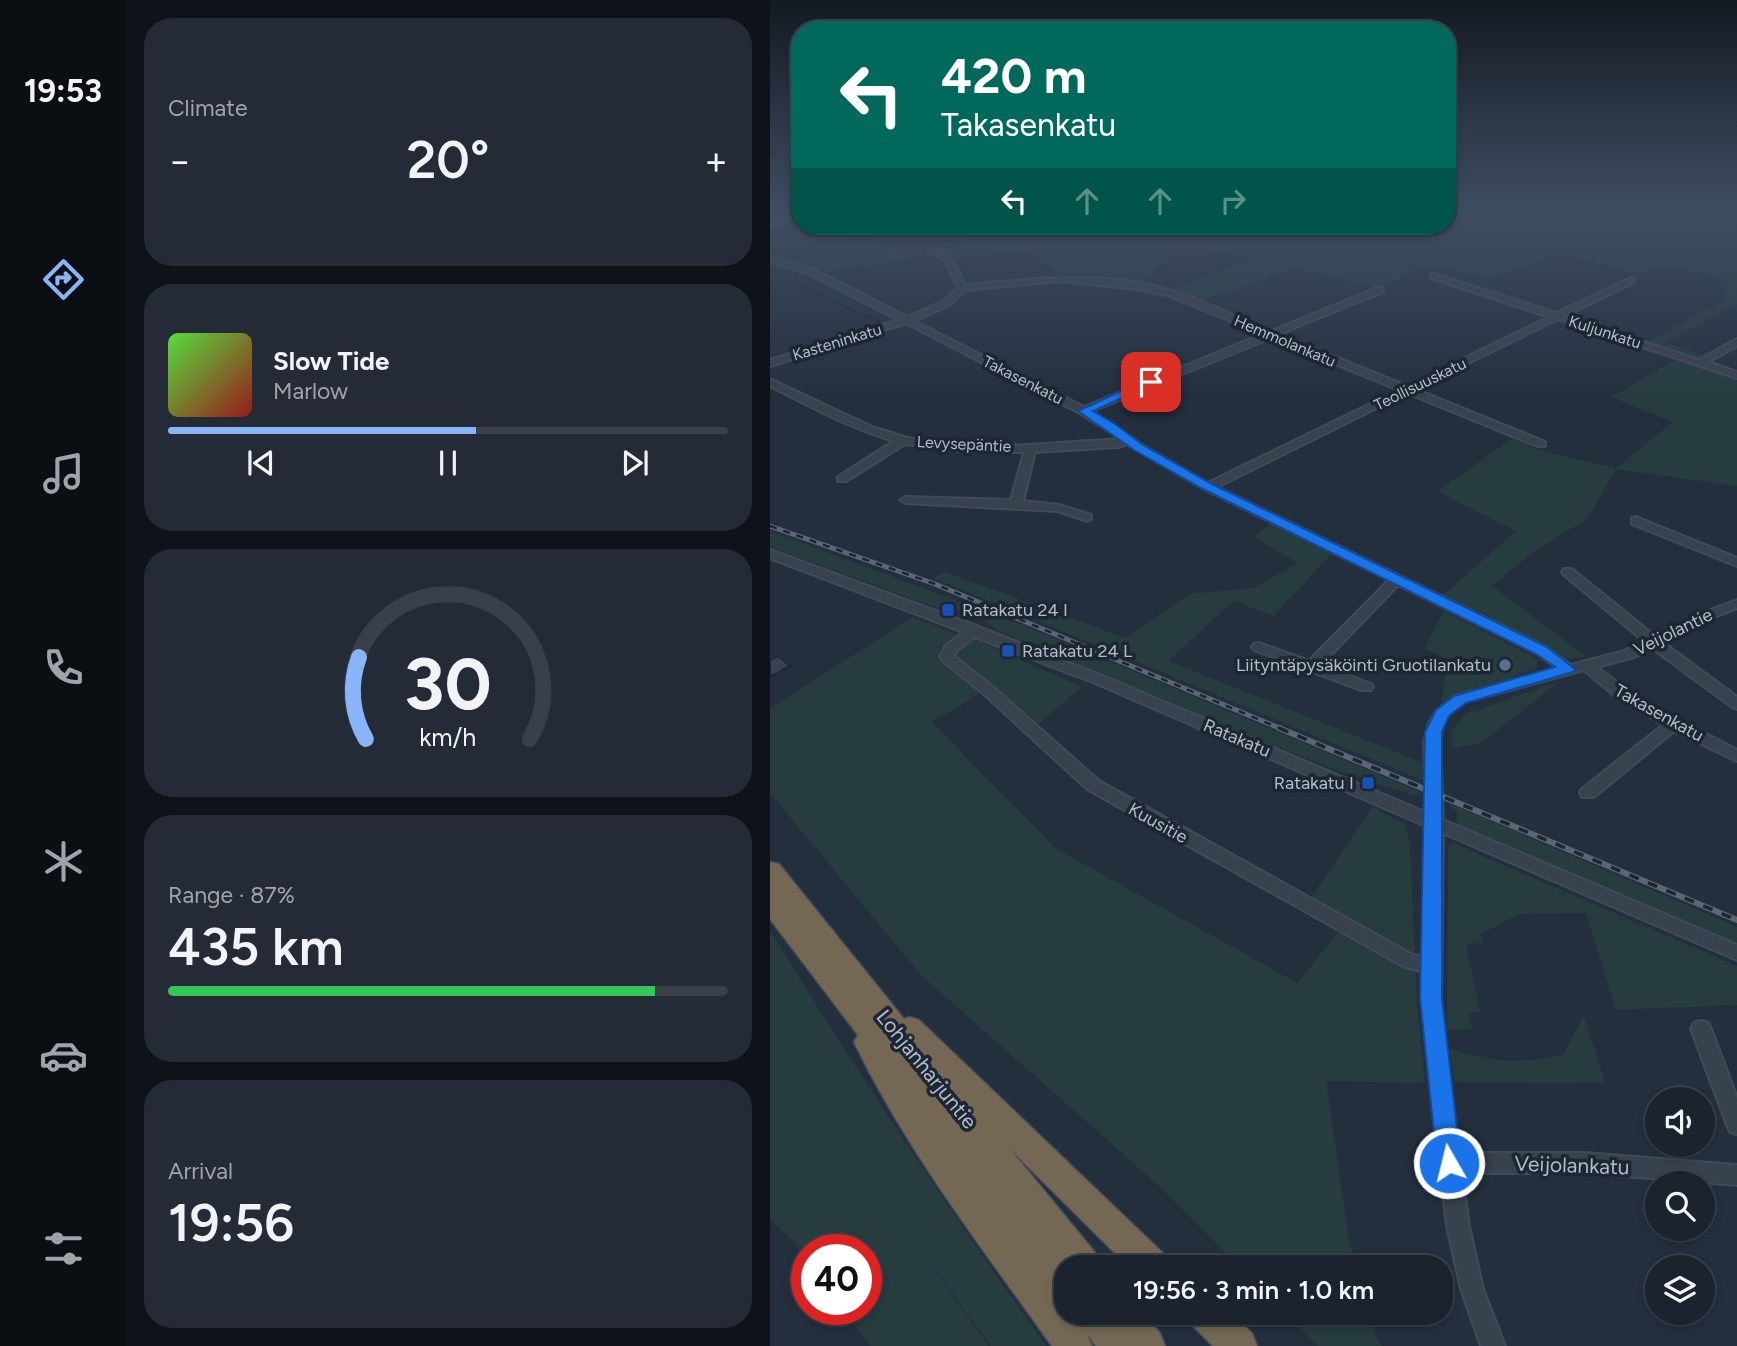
<!DOCTYPE html>
<html lang="en">
<head>
<meta charset="utf-8">
<style>
	:root { --surface:#1b232e; --page:#242b36; --text:#f1f3f6; --muted:#a0a4aa; --line:#39404a; --accent:#8ab4f8 }
	body { margin:0; font-family:Figtree,sans-serif; background:var(--page); color:var(--text); height:100vh; display:flex; flex-direction:column; font-size:26px; white-space:nowrap }
	* { box-sizing:border-box; margin:0 }
	p { font-size:23px; color:var(--muted) }
	.icon { flex:none; width:38px; height:38px; fill:none; stroke:currentColor; stroke-width:2; stroke-linecap:round; stroke-linejoin:round }
	.map { position:relative; flex:1; overflow:hidden }
	.sheet { display:flex; flex-direction:column; gap:18px; padding:18px; background:#0f1319; width:644px }
	.sheet>* { flex:none }
	.top-card { position:absolute; left:21px; top:21px; width:665px; height:214px; border-radius:28px; box-shadow:0 4px 10px #0003,0 0 0 2px var(--line); background:#00695c; color:#fff; overflow:hidden }
	.fabs { position:absolute; left:875px; top:1087px; display:grid; gap:14px }
	.fabs a { display:grid; place-items:center; width:70px; height:70px; border-radius:50%; background:var(--surface); box-shadow:0 4px 10px #0003,0 0 0 2px var(--line); font-size:35px }
	.speed { position:absolute; left:21px; top:1234px; display:flex; gap:14px; font-size:35px; font-weight:700; text-align:center }
	.speed>* { display:grid; place-content:center; width:91px; height:91px; border-radius:50%; background:var(--surface); box-shadow:0 4px 10px #0003,0 0 0 2px var(--line); line-height:1 }
	.speed .limit { border:10px solid #d22; background:#fff; color:#111 }
	.pin { position:absolute; display:grid; place-items:center; width:60px; height:60px; color:#fff; margin:-30px; border-radius:14px; box-shadow:0 4px 10px #0006 }
	.me { position:absolute; width:77px; margin:-38px; rotate:352deg; stroke-linejoin:round; filter:drop-shadow(0 0 5px #0008) }
	.turn { display:flex; align-items:center; gap:24px; height:147px; padding:0 35px; font-size:32px }
	.turn .icon { width:91px; height:91px; stroke-width:2.5 }
	.turn b { display:block; font-size:49px; line-height:60px }
	.lanes { display:flex; align-items:center; height:66px; padding:0 35px; background:#0003; justify-content:center; gap:35px; direction:ltr }
	.lanes .off { opacity:.35 }
	.big { font-size:52px; font-weight:600; line-height:1.1 }
	.sheet .widget { flex:1; display:flex; flex-direction:column; justify-content:center; gap:10px; min-width:0; padding:0 24px; border-radius:28px; background:var(--page) }
	.sheet .dial { align-items:center; gap:0 }
	.dial svg { height:182px; overflow:visible; fill:none; stroke:var(--line); stroke-width:7; stroke-linecap:round; text-anchor:middle }
	.dial text { fill:var(--text); stroke:none }
	.song { display:flex; align-items:center; gap:21px }
	.cover { width:84px; height:84px; border-radius:10px; background:linear-gradient(135deg,hsl(110 70% 55%),hsl(0 70% 35%)) }
	.played { height:7px; border-radius:4px; background:linear-gradient(90deg,var(--accent) 55%,var(--line) 55%) }
	.keys { display:flex; justify-content:space-around; direction:ltr }
	.heat { display:flex; justify-content:space-between; align-items:center; font-size:38px; direction:ltr }
	.charge { height:10px; border-radius:5px; background:linear-gradient(90deg,#34c759 87%,var(--line) 0) }
	.trip { position:absolute; left:284px; top:1255px; width:399px; height:70px; border-radius:28px; background:var(--surface); box-shadow:0 4px 10px #0003,0 0 0 2px var(--line); font-weight:600; line-height:70px; text-align:center }
	main { display:flex; flex:1; min-height:0 }
	.dock { display:flex; flex-direction:column; width:126px; justify-content:space-around; align-items:center; background:#0b0e12; color:var(--muted) }
	.dock .icon { width:49px; height:49px }
	.dock .selected { color:var(--accent) }
	.dock b { font-size:32px; color:var(--text) }
	.map>svg:first-child { display:block }
</style>
</head>
<body>
<main>
<nav class="dock">
<b>19:53</b>
<svg class="icon selected" aria-label="directions" viewBox="0 0 24 24"><path d="M12 3l9 9-9 9-9-9zM9 14v-3h6M13 9l2 2-2 2"/></svg>
<svg class="icon" aria-label="music" viewBox="0 0 24 24"><path d="M9 18V5l10-2v13"/><circle cx="6" cy="18" r="3"/><circle cx="16" cy="16" r="3"/></svg>
<svg class="icon" aria-label="phone" viewBox="0 0 24 24"><path d="M5 4h4l2 5-3 2q2 4 5 5l2-3 5 2v4C11 20 4 13 5 4z"/></svg>
<svg class="icon" aria-label="climate" viewBox="0 0 24 24"><path d="M12 3v18M4 7l16 10M4 17L20 7"/></svg>
<svg class="icon" aria-label="car" viewBox="0 0 24 24"><path d="M5 17H2v-5l4-1 3-4h7l3 4 3 1v5h-3M9 17h6M6 11h13"/><circle cx="7" cy="17" r="2"/><circle cx="17" cy="17" r="2"/></svg>
<svg class="icon" aria-label="filters" viewBox="0 0 24 24"><path d="M4 7h16M4 17h16"/><circle cx="9" cy="7" r="2"/><circle cx="15" cy="17" r="2"/></svg>
</nav>
<section class="sheet">
<div class="widget"><p>Climate</p>
<div class="heat"><a>−</a><b class="big">20°</b><a>+</a></div>
</div>
<div class="widget">
<div class="song"><i class="cover"></i><div><b>Slow Tide</b><p>Marlow</p></div></div>
<div class="played"></div>
<div class="keys"><svg class="icon" aria-label="previous" viewBox="0 0 24 24"><path d="M18 5L8 12l10 7zM5 5v14"/></svg><svg class="icon" aria-label="pause" viewBox="0 0 24 24"><path d="M8 5v14M16 5v14"/></svg><svg class="icon" aria-label="next" viewBox="0 0 24 24"><path d="M6 5l10 7-10 7zM19 5v14"/></svg></div>
</div>
<div class="widget dial"><svg viewBox="0 0 100 80">
<path d="M14 69A42 42 0 1 1 86 69"/>
<path d="M14 69A42 42 0 0 1 11 33" stroke="#8ab4f8"/>
<text x="50" y="56" font-size="32" font-weight="700">30</text>
<text x="50" y="72" font-size="11">km/h</text>
</svg></div>
<div class="widget"><p>Range · 87%</p><b class="big">435 km</b><div class="charge"></div></div>
<div class="widget"><p>Arrival</p><b class="big">19:56</b></div>
</section>
<div class="map">
<svg width="967" height="1346" viewBox="0 0 967 1346">
	<rect width="100%" height="100%" fill="#242f3e"/>
	<g fill="#263c3f">
		<path d="M677,210h290v94l-71,38 39,14 -4,3 -54,-17 76,-41 5,-20 -56,-16 -39,8 -72,-20 -73,25 -60,-13 -50,23 -83,-20 -97,35 -28,-12 85,-34 -71,-10 -44,37 -81,-7 -13,-12 -11,-15 -86,7 -11,-7 36,-15 5,-9h468z"/>
		<path d="M30,226h137l-61,14 37,18 -85,14 -58,-18v-12z"/>
		<path d="M909,358l58,19v109l-121,-17 -28,49 -57,36 -39,32 95,71 -19,2 -73,-37 -6,-7 -48,-18 75,-66 -79,-40 75,-52 33,13 71,16 57,-46 -62,-25z"/>
		<path d="M501,523l60,31 -57,62 -40,-15 -66,60 258,103 1,18 -493,-204 11,-6 181,66 64,-44 63,-6 45,-25 -44,-26z"/>
		<path d="M0,531l260,97 393,165 -7,3 -68,-22 -107,-41 -246,-104c-18,-16 -37,-20 -60,-22l-165,-60z"/>
		<path d="M674,611l86,44 8,5 -1,8 -22,7 -5,5 -53,14 -16,10 6,-42 -1,-4 -22,-9z"/>
		<path d="M142,617l45,17 -16,12 -1,13 42,33 -50,30 123,126 242,135 49,-60 -38,-21 64,-95 33,17 5,20 7,160 8,79 -99,-2 23,159 7,27h-116l-82,-82 -236,-209 -152,-183v-84z"/>
		<path d="M203,639l109,48 -46,39 -78,-65 -3,-7 4,-7z"/>
		<path d="M790,681l-79,62 -29,5v-17l13,-17z"/>
		<path d="M680,803l287,124v18l-281,-120 2,-13 -9,-6z"/>
		<path d="M682,843l285,123v39l-121,5 -30,-97 -67,1 -38,20 2,9 -17,1 14,68h-11l3,17 -25,1 1,-183z"/>
		<path d="M0,930c87,143 180,280 276,416h-55l-110,-150 108,150h-119l-27,-37h23v-59h-59v10l-14,-19 -23,-21z"/>
		<path d="M814,1015l21,68 -150,-1 -6,-33c47,14 67,15 114,6z"/>
		<path d="M515,1313h83l6,19 8,14h-64z"/>
	</g>
	<g fill="none" stroke-linecap="round" stroke-linejoin="round">
		<path stroke="#17263c" stroke-width="2" d="M0,283l20,-1 90,40"/>
	</g>
	<path fill="#364354" stroke="#1f2835" stroke-width="2" d="M8,656l12,10 -20,11v-17z"/>
	<g fill="none" stroke-linecap="round" stroke-linejoin="round">
		<defs>
			<g id="minor">
				<path d="M159,248c21,1 28,21 36,37 68,-6 140,-15 207,6 34,11 66,27 99,40l106,-43h6v4l-104,42 128,52 142,-69 -118,-39v-4h3l122,39 75,-35 4,2 -1,2 -69,34 134,44 38,-21v7l-29,16 29,10v6l-179,-59 -143,70 130,53v4h-8l-130,-53 -190,94 329,160 25,18 53,-14 21,-9 -81,-67 -2,-3 2,-3h8l84,68 49,-25 32,-12v8l-23,9 -50,26 73,54v12l-5,-2 -79,-58 -19,8 -37,10 46,34 94,49v11l-63,-30 -80,66h-12l-2,-4 2,-4 81,-64 -49,-30 -30,-25 -119,32 -18,14 -4,7 -3,20 3,77 294,125v15l-294,-127 -2,185 18,135h126l152,12v20l-152,-12h-123l7,53 14,63 22,57h-24l-20,-57 -14,-63 -24,-208v-46l-20,-6 -316,-177 -103,-95 -42,-34 -2,-3 5,-11 18,-14 -193,-74v-8l209,77 126,50 322,136 -3,-70 5,-20 8,-13 18,-14 103,-27 -22,-16 -138,-68 -77,80 50,19 2,3 -2,3h-10l-107,-40 -2,-3 2,-3 5,-1 50,18 80,-81 -185,-91 -77,-45 -8,3 -84,5 -12,49 36,4 32,10v4l-4,2 -29,-10 -152,-8 -6,-3 6,-3 105,3 13,-48 -68,-1 -51,-7 -59,37h-8v-4l56,-36c-44,-13 -83,-34 -124,-55v-7l102,48 32,10 25,5 82,4 110,-7 -41,-26 -174,-90 -136,43v-6l129,-40 -92,-47 -37,-11v-5l43,12 94,48 37,-16 14,-13 -13,-28 -16,-8zM290,281l76,8 31,6 96,39 -179,73 -170,-86 36,-16 14,-15zM501,338l128,52 -191,93 -66,-38 -50,-34zM204,637l121,46 331,143 -2,131 -11,-2 -314,-174 -105,-93 -40,-32 2,-5z"/>
				<path d="M866,517l101,41v8l-105,-42v-6z"/>
				<path d="M931,1021l7,2 3,6 26,69v36l-7,-2 -3,-7 -36,-96 3,-6z"/>
			</g>
			<path id="major" d="M27,210h3v6l-30,13v-7z"/>
			<g id="highway">
				<path d="M0,862l9,2 125,155 5,-2 10,3 246,235 5,12h-41l-119,-118 87,106 5,12h-36v29l-11,-4 11,13v7h5l8,12 -4,-12h68l17,21 5,13h-69l-9,-12 5,12h-40c-70,-98 -145,-195 -198,-304l4,-7 -88,-116z"/>
				<path d="M416,1312h43l23,21 5,13h-44l-22,-22z"/>
			</g>
		</defs>
		<use href="#minor" stroke="#414a57" stroke-width="4"/>
		<use href="#major" stroke="#414a57" stroke-width="3"/>
		<use href="#highway" stroke="#434c59" stroke-width="3"/>
		<use href="#minor" fill="#38414e" fill-rule="evenodd"/>
		<use href="#major" fill="#56606e" fill-rule="evenodd"/>
		<use href="#highway" fill="#746855" fill-rule="evenodd"/>
		<defs>
			<path id="rail-far1" d="M0,526l165,58 349,146"/>
			<path id="rail" d="M509,728l458,192"/>
		</defs>
		<use href="#rail-far1" stroke="#5a6575" stroke-width="5"/>
		<use href="#rail" stroke="#5a6575" stroke-width="6"/>
		<use href="#rail-far1" stroke="#1d2633" stroke-width="2.5" stroke-dasharray="7" stroke-linecap="butt"/>
		<use href="#rail" stroke="#1d2633" stroke-width="3.5" stroke-dasharray="10" stroke-linecap="butt"/>
	</g>
	<linearGradient id="sky" x2="0" y2="1"><stop stop-color="#141a22"/><stop offset="0.53" stop-color="#3f4d63"/><stop offset="1" stop-color="#3f4d63" stop-opacity="0"/></linearGradient>
	<rect width="967" height="398" fill="url(#sky)"/>
	<path fill="#1a73e8" stroke="#114b97" stroke-width="2" d="M377,379l10,3 -64,29 22,13 28,21 69,39 335,163 28,22 -2,3 -107,31 -17,13 -7,16v266l19,165 -4,8 -8,3 -8,-3 -4,-8 -17,-165 5,-266 11,-22 18,-14 101,-29 -19,-13 -333,-165 -69,-39 -56,-39z"/>
	<g fill="#1a4fb4" stroke="#1d2633" stroke-width="2.5">
		<rect x="171" y="603" width="14" height="14" rx="3.5"/>
		<rect x="231" y="644" width="14" height="14" rx="3.5"/>
		<rect x="591" y="776" width="14" height="14" rx="3.5"/>
	</g>
	<circle fill="#5c6f8a" stroke="#1d2633" stroke-width="2.5" cx="735" cy="665" r="7"/>
	<g text-anchor="middle" dominant-baseline="central" stroke-width="7" stroke-linejoin="round" paint-order="stroke">
		<g font-size="16" fill="#b4bcc9" stroke="#1d2633">
			<text transform="translate(835 332) rotate(18)">Kuljunkatu</text>
			<text transform="translate(515 341) rotate(23)">Hemmolankatu</text>
			<text transform="translate(67 342) rotate(-17)">Kasteninkatu</text>
			<text transform="translate(253 380) rotate(27)">Takasenkatu</text>
			<text transform="translate(650 384) rotate(-26)">Teollisuuskatu</text>
			<text transform="translate(194 444) rotate(3)">Levysepäntie</text>
		</g>
		<g font-size="18" fill="#b4bcc9" stroke="#1d2633" text-anchor="start">
			<text x="192" y="610">Ratakatu 24 I</text>
			<text x="252" y="651">Ratakatu 24 L</text>
			<text x="721" y="665" text-anchor="end">Liityntäpysäköinti Gruotilankatu</text>
			<text x="584" y="783" text-anchor="end">Ratakatu I</text>
		</g>
		<g font-size="18" fill="#b4bcc9" stroke="#1d2633">
			<text transform="translate(903 632) rotate(-26)">Veijolantie</text>
			<text transform="translate(889 713) rotate(29)">Takasenkatu</text>
			<text transform="translate(467 738) rotate(23)">Ratakatu</text>
			<text transform="translate(388 823) rotate(29)">Kuusitie</text>
		</g>
		<g font-size="21" fill="#b4bcc9" stroke="#1d2633">
			<text transform="translate(157 1069) rotate(51)">Lohjanharjuntie</text>
			<text transform="translate(802 1165) rotate(2)">Veijolankatu</text>
		</g>
	</g>
</svg>
<div class="fabs">
<a><svg class="icon" aria-label="sound" viewBox="0 0 24 24"><path d="M4 9h4l5-4v14l-5-4H4zM17 9q2 3 0 6"/></svg></a>
<a><svg class="icon" aria-label="search" viewBox="0 0 24 24"><circle cx="10" cy="10" r="6"/><path d="M15 15l6 6"/></svg></a>
<a><svg class="icon" aria-label="layers" viewBox="0 0 24 24"><path d="M12 4l9 5-9 5-9-5zM3 14l9 5 9-5"/></svg></a>
</div>
<div class="speed"><div class="limit">40</div></div>
<div class="pin" style="left:381px;top:382px;background:#d93025"><svg class="icon" aria-label="arrive" viewBox="0 0 24 24"><path d="M6 21V4h12l-3 4 3 4H6"/></svg></div>
<svg class="me" style="left:679px;top:1163px" viewBox="-20 -20 40 40"><circle r="17" fill="#1a73e8" stroke="#fff" stroke-width="3"/><path d="M0-11L8 9 0 5-8 9z" fill="#fff"/></svg>
<div class="trip">19:56 · 3 min · 1.0 km</div>
<div class="top-card">
<div class="turn"><svg class="icon" aria-label="left" viewBox="0 0 24 24"><path d="M17 20v-9H6M10 6l-5 5 5 5"/></svg><div><b>420 m</b>Takasenkatu</div></div>
<div class="lanes"><svg class="icon" aria-label="left" viewBox="0 0 24 24"><path d="M17 20v-9H6M10 6l-5 5 5 5"/></svg><svg class="icon off" aria-label="ahead" viewBox="0 0 24 24"><path d="M12 20V5M6 11l6-6 6 6"/></svg><svg class="icon off" aria-label="ahead" viewBox="0 0 24 24"><path d="M12 20V5M6 11l6-6 6 6"/></svg><svg class="icon off" aria-label="right" viewBox="0 0 24 24"><path d="M7 20v-9h11M14 6l5 5-5 5"/></svg></div>
</div>
</div>
</main>
</body>
</html>
